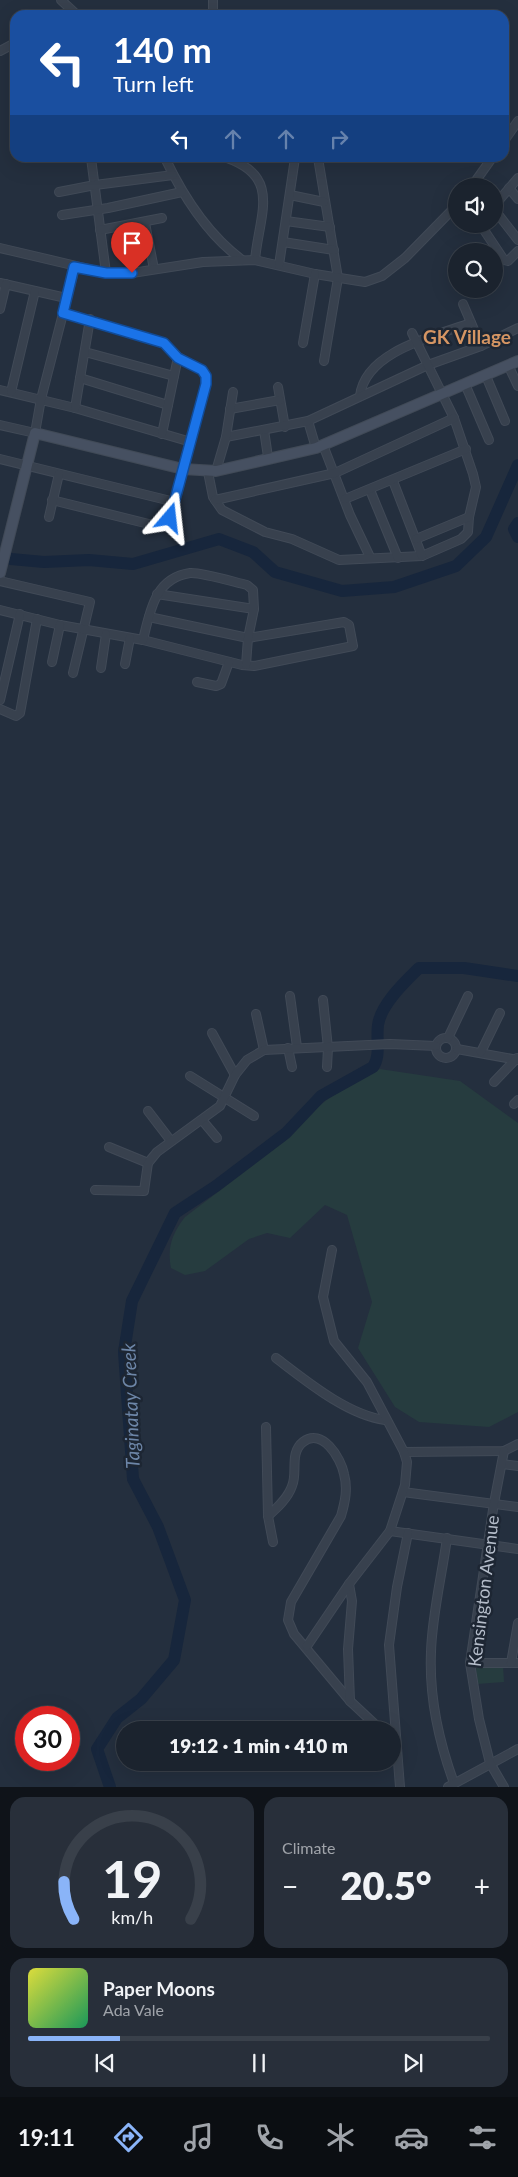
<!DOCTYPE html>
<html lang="en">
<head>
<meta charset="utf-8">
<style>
	:root { --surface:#1b232e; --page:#282f3a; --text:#f1f3f6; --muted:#a0a4aa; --line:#39404a; --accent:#8ab4f8 }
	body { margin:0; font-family:Lato,sans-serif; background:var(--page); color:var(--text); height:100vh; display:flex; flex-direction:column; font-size:19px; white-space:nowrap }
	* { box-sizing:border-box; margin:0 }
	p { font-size:16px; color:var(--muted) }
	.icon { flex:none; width:28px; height:28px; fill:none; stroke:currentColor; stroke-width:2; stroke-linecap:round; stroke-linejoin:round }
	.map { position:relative; height:1787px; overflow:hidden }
	.side { display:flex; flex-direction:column; gap:10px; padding:10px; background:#0f1319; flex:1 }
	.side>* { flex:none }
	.banner { position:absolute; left:10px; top:10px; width:499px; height:152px; border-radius:15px; box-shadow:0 5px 20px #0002,0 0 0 1px var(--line); background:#1a4fa0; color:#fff; overflow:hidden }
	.tools { position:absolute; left:448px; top:178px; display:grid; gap:10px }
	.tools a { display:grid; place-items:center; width:55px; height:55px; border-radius:50%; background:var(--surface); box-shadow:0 5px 20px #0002,0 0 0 1px var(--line); font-size:25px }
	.speed { position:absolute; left:15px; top:1706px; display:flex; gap:10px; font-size:25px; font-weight:700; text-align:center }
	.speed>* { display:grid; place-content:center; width:65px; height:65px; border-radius:50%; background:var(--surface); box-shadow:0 5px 20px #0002,0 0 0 1px var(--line); line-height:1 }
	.speed .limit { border:8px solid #d22; background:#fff; color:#111 }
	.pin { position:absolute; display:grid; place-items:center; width:42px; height:42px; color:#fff; margin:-51px -21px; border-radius:50% 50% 50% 0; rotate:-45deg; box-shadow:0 0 5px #0007 }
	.pin .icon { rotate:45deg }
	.me { position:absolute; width:55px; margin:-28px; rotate:17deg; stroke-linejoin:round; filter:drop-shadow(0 0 4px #0008) }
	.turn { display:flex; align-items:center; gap:18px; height:105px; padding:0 20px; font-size:22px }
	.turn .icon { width:65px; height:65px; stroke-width:2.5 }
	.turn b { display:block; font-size:35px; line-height:42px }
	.lanes { display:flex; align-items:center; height:48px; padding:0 20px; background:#0003; justify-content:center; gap:25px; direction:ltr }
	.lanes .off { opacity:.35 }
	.big { font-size:38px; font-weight:800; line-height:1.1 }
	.side .widget { flex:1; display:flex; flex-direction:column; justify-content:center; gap:8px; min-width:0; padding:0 18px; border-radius:15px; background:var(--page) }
	.side .dial { align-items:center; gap:0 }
	.dial svg { height:130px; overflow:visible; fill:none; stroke:var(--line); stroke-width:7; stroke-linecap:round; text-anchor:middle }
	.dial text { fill:var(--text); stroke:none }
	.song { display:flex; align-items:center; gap:15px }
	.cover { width:60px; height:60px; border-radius:8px; background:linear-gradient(135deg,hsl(60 70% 55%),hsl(150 70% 35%)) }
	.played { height:5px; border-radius:2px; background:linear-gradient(90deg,var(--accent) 20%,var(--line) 20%) }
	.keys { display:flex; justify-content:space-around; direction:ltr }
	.heat { display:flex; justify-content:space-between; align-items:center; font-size:28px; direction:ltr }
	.side .tiles { flex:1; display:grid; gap:10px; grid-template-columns:1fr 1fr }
	.widget:last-child { grid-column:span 2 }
	.trip { position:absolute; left:116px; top:1721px; width:285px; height:50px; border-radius:25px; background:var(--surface); box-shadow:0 5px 20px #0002,0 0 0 1px var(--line); font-weight:800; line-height:50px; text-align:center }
	.tabs { display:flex; height:80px; justify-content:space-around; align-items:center; background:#0b0e12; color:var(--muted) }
	.tabs .icon { width:35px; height:35px }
	.tabs .on { color:var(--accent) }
	.tabs b { font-size:22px; color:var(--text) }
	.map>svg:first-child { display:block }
</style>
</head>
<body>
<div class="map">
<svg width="518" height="1787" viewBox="0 0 518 1787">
	<rect width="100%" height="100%" fill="#242f3e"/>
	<g fill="#263c3f">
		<path d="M380,1069l80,12 58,42v289l-29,15 -70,-5 -24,-15 -37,-59 14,-46 -25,-87 -22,-10 -35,33 -23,-5 -18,6 -44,32 -20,4 -14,-7c-4,-21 1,-34 14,-51l100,-76 30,-32 17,-13z"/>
		<path d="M503,1665l1,17 -27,2 -1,-17z"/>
	</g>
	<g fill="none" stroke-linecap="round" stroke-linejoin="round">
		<g stroke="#17263c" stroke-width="12">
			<path d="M518,523l-4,6 4,8"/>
			<path d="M0,554l11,5 33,3 45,-2 44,4 86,-25 34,13 22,20 67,19 52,-4 62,-21 30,-29 32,-72"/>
			<path d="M110,1787l-13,-38 20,-31 24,-19 33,-39 11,-60 -27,-73 -25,-48 -9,-127 8,-51 43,-88 41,-27 70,-53 35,-37 52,-29c8,-11 3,-28 5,-42 3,-21 27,-43 41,-57h45l54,8"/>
		</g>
		<defs>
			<g id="street">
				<path d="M61,0l16,15"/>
				<path d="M213,0v15"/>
				<path d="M0,51l15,-8"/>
				<path d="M504,141l14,-20"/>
				<path d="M95,158h-4l15,115"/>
				<path d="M165,158c18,38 42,76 77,102"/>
				<path d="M227,158c55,19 32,57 28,102"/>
				<path d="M318,158l20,120 -14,83"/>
				<path d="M472,186l20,-28"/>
				<path d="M509,188l9,11"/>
				<path d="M59,192l36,-7 78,-10"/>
				<path d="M290,195l34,7"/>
				<path d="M494,206l24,-28"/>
				<path d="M494,209l24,31"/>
				<path d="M62,215l46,-7 74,-16"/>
				<path d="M286,221l44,6"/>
				<path d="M145,223l9,46"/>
				<path d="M480,224l24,36 4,1 10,-10"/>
				<path d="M124,226l8,47"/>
				<path d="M100,230l62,-12"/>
				<path d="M283,242l51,8"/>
				<path d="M0,248l106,25h26l71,-11 52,-2 60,14 50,8 17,-6 23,-18 51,-52"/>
				<path d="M279,265l16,-107"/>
				<path d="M0,283l66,15"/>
				<path d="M463,304l18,42"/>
				<path d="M0,309l6,-25"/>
				<path d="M303,343l12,-69"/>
				<path d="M85,352l89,24"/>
				<path d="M509,367l9,19"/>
				<path d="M486,376l19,45"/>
				<path d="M80,378l88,27"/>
				<path d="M465,384l24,56"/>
				<path d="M278,387l7,40"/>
				<path d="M0,390l75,18 116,34"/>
				<path d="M11,392l24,-101"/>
				<path d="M360,396c5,-45 75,-60 111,-73"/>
				<path d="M75,408l15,-89"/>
				<path d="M230,409l50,-9"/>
				<path d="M308,421l8,27"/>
				<path d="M0,425l35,8 6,-34 34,-132"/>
				<path d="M264,430l4,27"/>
				<path d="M162,434l16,-77"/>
				<path d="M226,437l82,-16 120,-56 53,-19 37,-18"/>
				<path d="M323,445l27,70 20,42"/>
				<path d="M0,459l175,43"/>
				<path d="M216,471l10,-34 7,-45"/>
				<path d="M208,472l5,25 9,13 43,22 27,7 47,21 83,-4 39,-17 7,-7 1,-15 7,-30 -3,-13 -19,-56 -42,-85"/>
				<path d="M393,481l29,75"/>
				<path d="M370,490l28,68"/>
				<path d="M345,499l121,-50"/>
				<path d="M52,500l109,27 9,-9 5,-16 31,-118v-8l-4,-6 -24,-13 -14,-14 -101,-30"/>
				<path d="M215,500l120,-27 119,-55"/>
				<path d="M49,517l10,-43"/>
				<path d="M416,539l53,-22"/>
				<path d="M0,581l90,21 -17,71"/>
				<path d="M157,594l97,15"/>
				<path d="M0,610l60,15 83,15 99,25 12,1 99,-20 -4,-21 -5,-3 -96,16 -99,-21"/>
				<path d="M143,640c7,-29 12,-62 47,-67 11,-1 44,9 57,12l6,5 1,19 -6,29 -2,27"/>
				<path d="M52,662l8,-37"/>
				<path d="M125,664l5,-26"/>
				<path d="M101,668l5,-34"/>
				<path d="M197,682l19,4 5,-2 8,-22"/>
				<path d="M0,700l20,-86"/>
				<path d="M0,709l16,7 4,-3 17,-94"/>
				<path d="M290,996l7,51"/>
				<path d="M323,1000l5,48 -1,19"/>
				<path d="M256,1014l8,36"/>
				<path d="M212,1033l23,42"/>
				<circle cx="446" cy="1048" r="10"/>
				<path d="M448,1038l20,-42"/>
				<path d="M288,1048l4,19"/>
				<path d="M457,1049l61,11"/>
				<path d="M481,1052l19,-39"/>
				<path d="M190,1076l64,40"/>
				<path d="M494,1082l23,-24"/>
				<path d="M514,1104l4,-4"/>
				<path d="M148,1111l23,30"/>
				<path d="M202,1120l15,18"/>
				<path d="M109,1147l39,16"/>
				<path d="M95,1190l49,1 4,-28 9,-11 63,-46 15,-31 12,-15 17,-10 126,-6 46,2"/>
				<path d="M276,1358c29,22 71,57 109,62"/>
				<path d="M266,1427l2,89 5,26"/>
				<path d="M404,1452l100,-1 14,-7"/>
				<path d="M502,1464l16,2"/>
				<path d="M403,1492l115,15"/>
				<path d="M268,1516c9,-8 20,-18 24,-30 6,-13 -3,-33 11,-44 19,-15 38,16 41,32 4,15 1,28 -3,42l-50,86 -3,18 6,14 56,67 31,29"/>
				<path d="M390,1531l128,18"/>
				<path d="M447,1538c-5,37 -15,77 -16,114 -2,45 8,90 23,131"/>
				<path d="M349,1584l3,17 -4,48 2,52"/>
				<path d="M307,1646l42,-62 41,-53 15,-46 2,-23 -3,-10 -37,-70 -33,-41 -11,-44 9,-47"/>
				<path d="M470,1663h48"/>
				<path d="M511,1663l7,-40"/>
				<path d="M400,1787l-11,-142 8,-58 11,-54"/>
				<path d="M448,1787l70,-38"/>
				<path d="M504,1787l-14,-24 -11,-44 -9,-56 24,-160 10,-52"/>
			</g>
			<path id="secondary" d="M0,573l35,-140 148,36 33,2 100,-23 202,-87"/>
		</defs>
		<use href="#street" stroke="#414a57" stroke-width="10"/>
		<use href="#secondary" stroke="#414a57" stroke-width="12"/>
		<use href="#street" stroke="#38414e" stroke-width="8"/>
		<use href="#secondary" stroke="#465061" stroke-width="10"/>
	</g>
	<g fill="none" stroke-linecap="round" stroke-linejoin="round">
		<defs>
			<path id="route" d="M132,273h-26l-32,-6 -11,46 101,30 14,15 24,12 4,6v8l-36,134"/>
		</defs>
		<use href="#route" stroke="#114b97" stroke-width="12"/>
		<use href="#route" stroke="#1a73e8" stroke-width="9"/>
	</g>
	<g text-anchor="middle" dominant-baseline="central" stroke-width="5" stroke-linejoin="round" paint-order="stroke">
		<g font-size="18" fill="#b4bcc9" stroke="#1d2633">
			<text transform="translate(483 1591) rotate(-83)">Kensington Avenue</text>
		</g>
		<g font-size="19" font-weight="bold" fill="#d59563" stroke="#1d2633">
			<text x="467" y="336">GK Village</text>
		</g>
		<g font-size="19" font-style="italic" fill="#6d86a8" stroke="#1d2633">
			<text transform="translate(130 1406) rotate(-92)">Taginatay Creek</text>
		</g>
	</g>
</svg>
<div class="tools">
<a><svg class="icon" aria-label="sound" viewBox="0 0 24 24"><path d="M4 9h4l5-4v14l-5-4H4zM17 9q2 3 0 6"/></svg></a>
<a><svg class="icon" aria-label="search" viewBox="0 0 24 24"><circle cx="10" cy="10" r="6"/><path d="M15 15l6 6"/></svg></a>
</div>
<div class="speed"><div class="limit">30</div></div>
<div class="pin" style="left:132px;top:273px;background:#d93025"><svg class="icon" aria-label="arrive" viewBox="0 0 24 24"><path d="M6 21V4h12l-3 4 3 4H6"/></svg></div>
<svg class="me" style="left:170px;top:518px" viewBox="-20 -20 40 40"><path d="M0-17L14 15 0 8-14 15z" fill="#1a73e8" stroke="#fff" stroke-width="4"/></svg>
<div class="trip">19:12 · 1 min · 410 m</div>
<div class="banner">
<div class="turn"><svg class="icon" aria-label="left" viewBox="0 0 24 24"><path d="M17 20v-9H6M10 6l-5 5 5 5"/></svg><div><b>140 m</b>Turn left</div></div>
<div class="lanes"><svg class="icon" aria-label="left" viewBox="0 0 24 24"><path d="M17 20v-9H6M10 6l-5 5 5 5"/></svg><svg class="icon off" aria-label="ahead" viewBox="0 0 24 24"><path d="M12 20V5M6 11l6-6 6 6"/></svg><svg class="icon off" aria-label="ahead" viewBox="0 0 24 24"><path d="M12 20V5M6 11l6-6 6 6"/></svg><svg class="icon off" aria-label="right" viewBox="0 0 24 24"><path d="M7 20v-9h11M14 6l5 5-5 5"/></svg></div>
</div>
</div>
<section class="side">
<div class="tiles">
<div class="widget dial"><svg viewBox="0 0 100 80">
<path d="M14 69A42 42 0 1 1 86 69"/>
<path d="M14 69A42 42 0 0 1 8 46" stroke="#8ab4f8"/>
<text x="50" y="56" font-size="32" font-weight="700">19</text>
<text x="50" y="72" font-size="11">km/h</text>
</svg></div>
<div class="widget"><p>Climate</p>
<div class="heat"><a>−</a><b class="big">20.5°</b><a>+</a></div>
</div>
<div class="widget">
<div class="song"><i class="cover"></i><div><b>Paper Moons</b><p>Ada Vale</p></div></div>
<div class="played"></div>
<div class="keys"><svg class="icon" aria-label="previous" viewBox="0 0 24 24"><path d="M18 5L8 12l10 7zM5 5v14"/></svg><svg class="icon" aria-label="pause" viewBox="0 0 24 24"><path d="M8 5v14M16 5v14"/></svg><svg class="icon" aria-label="next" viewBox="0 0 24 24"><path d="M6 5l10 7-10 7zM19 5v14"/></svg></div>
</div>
</div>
</section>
<nav class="tabs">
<b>19:11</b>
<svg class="icon on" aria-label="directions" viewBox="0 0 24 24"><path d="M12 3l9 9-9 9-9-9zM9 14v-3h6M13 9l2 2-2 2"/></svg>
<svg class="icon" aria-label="music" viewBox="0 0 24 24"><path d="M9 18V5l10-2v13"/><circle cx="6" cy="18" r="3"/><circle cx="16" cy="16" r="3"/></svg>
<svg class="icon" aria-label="phone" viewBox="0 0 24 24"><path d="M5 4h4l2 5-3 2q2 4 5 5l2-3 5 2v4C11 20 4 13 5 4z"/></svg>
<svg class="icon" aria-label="climate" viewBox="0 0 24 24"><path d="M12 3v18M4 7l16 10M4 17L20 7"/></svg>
<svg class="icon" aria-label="car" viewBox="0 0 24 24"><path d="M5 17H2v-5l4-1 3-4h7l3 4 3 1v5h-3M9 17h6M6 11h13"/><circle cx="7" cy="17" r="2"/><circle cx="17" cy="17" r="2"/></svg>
<svg class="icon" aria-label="filters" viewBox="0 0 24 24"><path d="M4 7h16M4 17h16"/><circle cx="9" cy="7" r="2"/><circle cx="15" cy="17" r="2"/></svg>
</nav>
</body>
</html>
